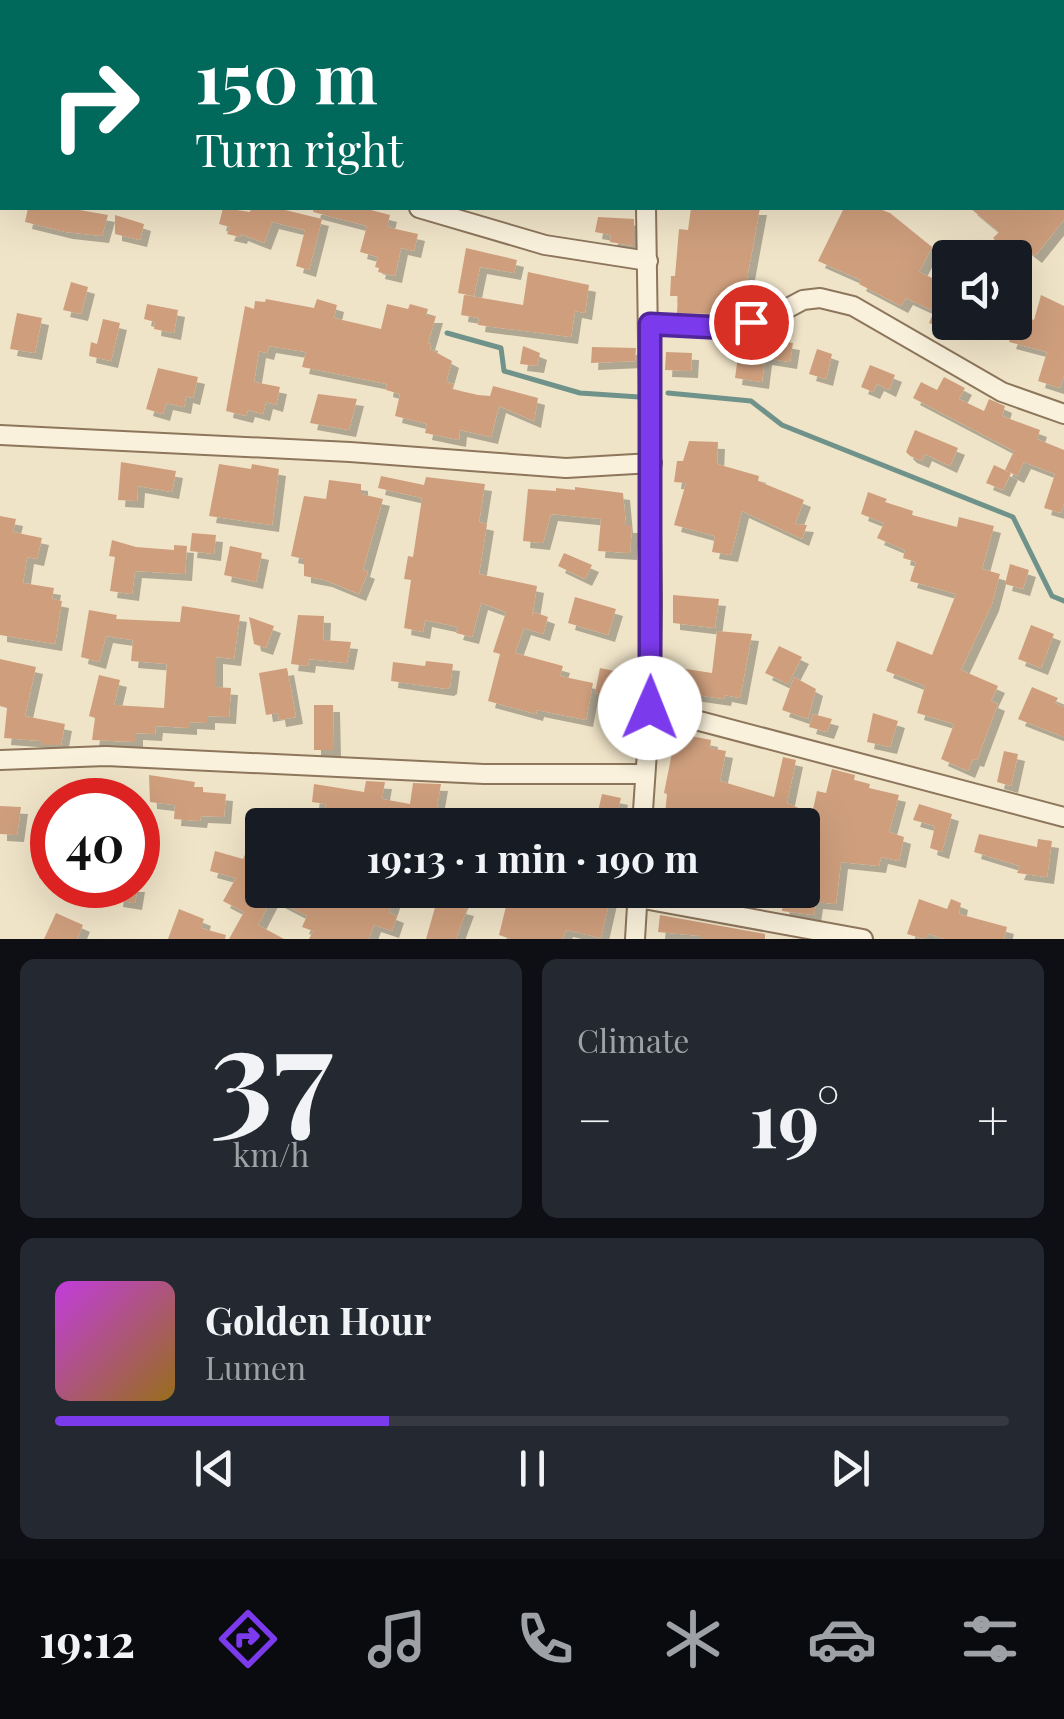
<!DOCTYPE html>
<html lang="en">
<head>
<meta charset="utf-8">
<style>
	:root { --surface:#171b24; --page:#242831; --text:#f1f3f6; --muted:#9ea1a6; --line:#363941; --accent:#7c3aed }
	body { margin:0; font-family:"Playfair Display",serif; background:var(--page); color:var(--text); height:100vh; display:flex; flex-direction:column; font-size:38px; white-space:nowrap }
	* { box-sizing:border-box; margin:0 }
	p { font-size:32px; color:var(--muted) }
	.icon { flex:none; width:55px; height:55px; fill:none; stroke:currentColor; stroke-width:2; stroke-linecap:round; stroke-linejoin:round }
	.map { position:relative; height:939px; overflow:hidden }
	.details { display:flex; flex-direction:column; gap:20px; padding:20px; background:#0d0f14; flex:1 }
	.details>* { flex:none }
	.banner { position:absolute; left:0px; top:0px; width:1065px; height:210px; box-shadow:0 10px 40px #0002; background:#00695c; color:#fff; overflow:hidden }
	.controls { position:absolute; left:932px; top:240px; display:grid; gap:20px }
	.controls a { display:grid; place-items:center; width:100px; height:100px; border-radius:10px; background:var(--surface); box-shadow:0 10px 40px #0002; font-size:50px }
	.speed { position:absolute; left:30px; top:778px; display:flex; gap:20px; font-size:50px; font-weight:700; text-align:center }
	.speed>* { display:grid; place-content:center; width:130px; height:130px; border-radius:50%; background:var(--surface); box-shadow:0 10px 40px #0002; line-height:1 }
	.speed .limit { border:15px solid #d22; background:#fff; color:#111 }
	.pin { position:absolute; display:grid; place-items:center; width:85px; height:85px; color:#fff; margin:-42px; border:5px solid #fff; border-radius:50%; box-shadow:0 2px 10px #0007 }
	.me { position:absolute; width:110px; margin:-55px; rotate:1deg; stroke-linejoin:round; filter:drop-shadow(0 0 8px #0008) }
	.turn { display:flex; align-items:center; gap:35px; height:210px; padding:0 30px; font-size:45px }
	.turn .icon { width:130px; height:130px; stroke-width:2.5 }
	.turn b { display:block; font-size:70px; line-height:85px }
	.big { font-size:75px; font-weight:700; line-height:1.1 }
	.details .widget { flex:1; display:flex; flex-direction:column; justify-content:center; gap:15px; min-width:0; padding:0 35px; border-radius:15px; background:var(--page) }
	.details .dial { align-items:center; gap:0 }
	.dial b { font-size:130px; line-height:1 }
	.song { display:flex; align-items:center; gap:30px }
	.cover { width:120px; height:120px; border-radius:15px; background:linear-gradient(135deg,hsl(290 70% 55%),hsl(40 70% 35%)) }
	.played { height:10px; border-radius:5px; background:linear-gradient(90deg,var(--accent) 35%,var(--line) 35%) }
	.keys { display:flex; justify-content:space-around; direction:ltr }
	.heat { display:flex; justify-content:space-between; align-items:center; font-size:55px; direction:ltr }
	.details .tiles { flex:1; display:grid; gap:20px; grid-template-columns:1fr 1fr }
	.widget:last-child { grid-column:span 2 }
	.trip { position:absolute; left:245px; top:808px; width:575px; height:100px; border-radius:10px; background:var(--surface); box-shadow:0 10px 40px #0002; font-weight:700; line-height:100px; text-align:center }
	.dock { display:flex; height:160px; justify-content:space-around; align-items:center; background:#090b0e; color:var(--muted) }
	.dock .icon { width:70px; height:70px }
	.dock .on { color:var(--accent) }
	.dock b { font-size:45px; color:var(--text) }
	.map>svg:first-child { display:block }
</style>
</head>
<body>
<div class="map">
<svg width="1064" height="939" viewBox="0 0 1064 939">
	<defs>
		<filter id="shadow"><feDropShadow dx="7" dy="7" stdDeviation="0" flood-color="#0004"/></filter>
	</defs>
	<rect width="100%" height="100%" fill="#f0e4c8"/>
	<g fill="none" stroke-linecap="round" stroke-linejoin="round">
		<g stroke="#6f938a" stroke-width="5">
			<path d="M422,0v2"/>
			<path d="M1062,163l2,1"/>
			<path d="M447,333l54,15 3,23 76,22 59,4"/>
			<path d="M668,393l83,8 31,24 231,92 39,79 12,5"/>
		</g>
	</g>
	<g fill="#cf9f7d" filter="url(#shadow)">
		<path d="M28,208h40l40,7 -6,21 -36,-4 -41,-10z"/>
		<path d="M223,208l27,4 1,-4h26l45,11 -13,51 -13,-4 9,-36 -33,-8 -8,21 -23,-9 -1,3 -13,-3 3,-7 -11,-3z"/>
		<path d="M314,208h49l27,7 -3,12 31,7 -4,17 -13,-3 -6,28 -17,-4 1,-4 -4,-1 3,-10 -18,-5 7,-26 -54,-14z"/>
		<path d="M691,208h69l-19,103 -14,3 -50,-1 1,-17h-8l1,-20h4l4,-47 9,1z"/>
		<path d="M844,208h33l13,5 42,34 -13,25 31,14v45l-21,-8 5,-12 -28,-13 -5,8 -42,-22 2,-4 -43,-19z"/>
		<path d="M970,208h94v12l-29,36 -21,-16 -9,10 -12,-12 6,-6z"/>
		<path d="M115,215l29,9 -4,16 -25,-6z"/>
		<path d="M598,217l36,2v27l-24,-4 1,-7 -16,-3z"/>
		<path d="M466,248l51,12 -3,13 -34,-6 -6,29 -16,-3z"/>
		<path d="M528,272l61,13 -4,28 -10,-2 -4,26 -93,-12 1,-7 -18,-3 3,-20 59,10z"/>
		<path d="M71,282l17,5 -7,27 -18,-4z"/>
		<path d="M1041,295l23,11v70l-4,12 -22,-7 9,-29 -38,-10 10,-28 15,6z"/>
		<path d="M266,299l48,9 3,-9 20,6 -3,13 47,11 6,-25 21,5 2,-5 18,5 -2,7h10l-8,27 3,1 -1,5 22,12 -6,21 8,2 -2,5 26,6 12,1 3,-10 45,12 -4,23 -35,-15 -8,31 -31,-7 -1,10 -34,-7 2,-9 -32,-8 5,-22 -14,-4 1,-6 -85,-17 4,-15 -37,-6 -2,7 -8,-2 -5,31 26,5 -4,18 -10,-3 -3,12 -15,-4 -2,6 -20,-5 19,-105 9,3 1,-8 10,1z"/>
		<path d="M147,304l31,6 -4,23 -20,-4 1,-7 -11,-3z"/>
		<path d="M17,313l25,5 -7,35 -25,-4z"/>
		<path d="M103,319l17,4 -9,38 -22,-5 2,-14 6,2z"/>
		<path d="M769,330l-1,9 25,4 -3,19 -25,-4 -3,24 -27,-4 4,-29 15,2 3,-18z"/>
		<path d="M523,346l17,7 -3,13 -17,-2z"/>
		<path d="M592,347l44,1 -1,13 -44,2z"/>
		<path d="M817,349l15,5 -6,25 -17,-5z"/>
		<path d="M666,352l26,1 -1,18 -26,-1z"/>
		<path d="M870,365l25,10 -6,15 -12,-6 -4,8 -12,-5z"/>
		<path d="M158,368l40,9 -5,21 -7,-2 -2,11 -18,-4 -3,11 -17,-5z"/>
		<path d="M944,377l21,11 -6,11 25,12 5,-12 16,7 -3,10 38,14 -3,9 27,11v53l-3,10 -17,-5 11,-34 -31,-12 -7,14 -12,-6 9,-19 -101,-53 8,-16 16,8z"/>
		<path d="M318,394l39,5 -8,31 -39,-7z"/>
		<path d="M915,430l43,18 -8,18 -25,-12 -3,7 -12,-5 -4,-4z"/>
		<path d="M689,441l29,1 -1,22 42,12 -1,5 46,19 -9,24 12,1 -5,14 -60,-28 -11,44 -19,-3 3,-16 -41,-11 12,-42 -12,-1 3,-21h6z"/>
		<path d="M121,462l55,9 -4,21 -34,-6 -1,15 -19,-1z"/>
		<path d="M219,464l32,5 1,-5 27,5 -7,56 -63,-9z"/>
		<path d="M994,465l17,8 -8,17 -17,-7z"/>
		<path d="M381,476l43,9 2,-8 59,7 -6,38 8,2 -8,50 58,12 -5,31 2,-5 14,5 -5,17 -19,-6 -9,25 48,13 -3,10 33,7 -7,37 -49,-10 -1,4 -48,-13 12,-47 -7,-2 13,-40 -25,-9 -9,34 -16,-4 2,-6 -33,-7 -2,12 -19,-4 7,-48 -7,-1 4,-23 5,1 9,-59 -44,-10z"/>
		<path d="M329,480l32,4v10l22,5 -20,71 5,2 -9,22 -34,-14 -21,-4v-17l-13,-3 13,-60 22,3z"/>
		<path d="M575,487l48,6 3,33h6l-2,27 -32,-2 3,-32 -50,-5 -8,29 -20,-2 5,-52 28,2v-3l19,2z"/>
		<path d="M868,492l19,7 -2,3 28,9 -1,4 45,12 2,-10 35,9 -12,43 18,5 -8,30 -31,66 37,16 -7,15 7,3 -21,56 -4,-1 -5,12 -27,-12 13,-35 -37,-11 8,-27 -39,-15 11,-30 35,14 24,-61 -46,-13 6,-19 -13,-4 2,-8 -28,-12 7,-15 -23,-9z"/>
		<path d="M0,516l16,3 -3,13 29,6 -5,21 -10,-2 -4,26 31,5 -2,11 10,2 -7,43 -55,-9z"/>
		<path d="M192,533l24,2 -2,19 -24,-3z"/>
		<path d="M112,540l24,7 38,3v-5l13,1 -2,28 -50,-3 -3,23 -22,-3 5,-34 -6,-1z"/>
		<path d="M230,546l32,7 -6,29 -32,-7z"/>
		<path d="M564,553l28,12 -7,14 -27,-13z"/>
		<path d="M1010,564l19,6 -6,19 -18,-5z"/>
		<path d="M673,595l46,4 -4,29 -42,-5z"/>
		<path d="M575,597l41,12 -8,26 -40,-12z"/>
		<path d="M182,606l58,9 -6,44 -18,-2v30l15,1 -2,29 -21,-1v7l-18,-1v6l-34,-2 -1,8 -19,-1v9l-44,-2 3,-22 -6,-2 10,-41 21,5 -6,25 50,3 3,-44 -36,-3 2,-21 -27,-4 -7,26 -18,-5 8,-47 28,5 -1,4 64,3z"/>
		<path d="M298,615l26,1 -1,24 28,2 -4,21 -38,-4 -1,7 -17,-2z"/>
		<path d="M249,617l25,9 -8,22 -12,-4z"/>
		<path d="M1031,625l23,9 -13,34 -23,-9z"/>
		<path d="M717,631l35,3 -12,64 -15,-3 -1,4 -55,-8 4,-24 39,6z"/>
		<path d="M779,646l23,11 -14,27 -23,-11z"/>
		<path d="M0,659l36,8 -11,49 40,8 -4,21h-19v-4l-38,-3 3,-30 -7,-2z"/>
		<path d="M426,661l27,3 -3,23 -3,2 -56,-8 2,-19 32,4z"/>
		<path d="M287,668l9,49 -17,3 -1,-7 -12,2 -7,-42z"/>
		<path d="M600,668l24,5 -4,25 -25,-5z"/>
		<path d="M794,677l22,12 -8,30 -26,-9z"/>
		<path d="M1032,687l26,11 -3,5 9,4v30l-46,-18z"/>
		<path d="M314,705h19l1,45h-20z"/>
		<path d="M873,713l25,8 -8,26 -23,-5z"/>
		<path d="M813,714l19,5 -5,13 -18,-5z"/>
		<path d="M676,733l35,7 -1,8 16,3 -6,30 54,16 9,-40 13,3 -9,43 25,11 5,-23 9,2 6,-24 23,6 -1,5 16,4 -1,4 30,7 -10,37 15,5 -5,24 -18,-4 -2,9 -38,-4 -5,42 -20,-2 -2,13 -32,-4 2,-21h18v-65h-39l-31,-7 -1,7h-67l3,-31 -3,-1z"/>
		<path d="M1004,751l14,3 -7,32 -14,-4z"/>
		<path d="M149,775l46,7 -1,5h9v5l23,2 -2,23 -23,-1 -1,5 -26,-2 1,-14 -25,-3z"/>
		<path d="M366,781l19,1 -3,17 28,5 3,-21 28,1 -6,34 -23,-6 -2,13h-88l4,-21 -14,-2 2,-18 50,8z"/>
		<path d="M602,794l19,4 -7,27h-19z"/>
		<path d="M919,804l33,10 -10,38 -12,-4 5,-22 -22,-6z"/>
		<path d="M0,806l21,1 -4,28 -17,-1z"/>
		<path d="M502,809l13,2 -3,14h-13z"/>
		<path d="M979,834l58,13 1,-8 14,2 -5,36 -30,-4 3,-7 -46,-14z"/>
		<path d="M46,841l6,1v39l-13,-3z"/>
		<path d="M250,843l12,6v32l-3,9h72l27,11 1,-11h18l18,6 -6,17 8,3 -5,15 -18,-6 -5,14h-60l4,-8 -11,-4 5,-11 -35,-18 -14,27 26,14h-55l15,-27 -21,-11 13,-23 -26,-7 5,-20 28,8z"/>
		<path d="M118,885h20l-3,18 -19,-3z"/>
		<path d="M440,890l23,7 -4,10 8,2 -11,30h-30z"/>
		<path d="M510,890h102l-11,48 -35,-8 -3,9h-52l-12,-4z"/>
		<path d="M919,899l28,10 4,-10 10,4 -2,11 48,13 -3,12h-60l-15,-5 -5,5 -17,-5z"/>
		<path d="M179,909l25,10 -3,9 25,7 -1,4h-57z"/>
		<path d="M56,913l27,12 -6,14h-33z"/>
		<path d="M660,915l105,19v5h-64v-3l-43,-4z"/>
	</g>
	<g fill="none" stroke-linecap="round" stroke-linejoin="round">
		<defs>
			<g id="minor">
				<path d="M630,0v2"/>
				<path d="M985,0l5,2"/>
				<path d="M1062,32l2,1"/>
				<path d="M0,98h2"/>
				<path d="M419,208l126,37 103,16"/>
				<path d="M649,324l79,3 45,-11 30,-16 17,-2 33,8 149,86 62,22"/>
				<path d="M0,435l350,17 216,16 86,-5"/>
				<path d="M650,708l414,109"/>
				<path d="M0,760l106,-4 378,18h161"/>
				<path d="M642,825l8,-117 2,-104 -6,-396"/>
				<path d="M638,898l225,41"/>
				<path d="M635,939l3,-49"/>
			</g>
		</defs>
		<use href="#minor" stroke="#8d765c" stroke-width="22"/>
		<use href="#minor" stroke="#faf1dc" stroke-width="18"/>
	</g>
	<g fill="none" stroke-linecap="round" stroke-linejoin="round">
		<defs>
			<path id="route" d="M650,708v-384l78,4 23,-6"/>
		</defs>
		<use href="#route" stroke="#51269a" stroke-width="25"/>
		<use href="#route" stroke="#7c3aed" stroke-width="18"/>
	</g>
</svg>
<div class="controls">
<a><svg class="icon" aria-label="sound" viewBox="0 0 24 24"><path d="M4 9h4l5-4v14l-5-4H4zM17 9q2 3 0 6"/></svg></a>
</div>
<div class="speed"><div class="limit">40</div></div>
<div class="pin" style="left:751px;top:322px;background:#d93025"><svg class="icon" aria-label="arrive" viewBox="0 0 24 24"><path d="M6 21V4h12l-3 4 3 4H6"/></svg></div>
<svg class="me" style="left:650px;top:708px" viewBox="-20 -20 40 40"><circle r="19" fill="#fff"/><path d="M0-13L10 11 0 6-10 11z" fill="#7c3aed"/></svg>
<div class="trip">19:13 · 1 min · 190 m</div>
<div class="banner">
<div class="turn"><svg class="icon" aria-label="right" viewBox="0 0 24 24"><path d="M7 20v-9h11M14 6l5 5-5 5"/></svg><div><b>150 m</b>Turn right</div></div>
</div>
</div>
<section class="details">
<div class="tiles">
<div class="widget dial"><b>37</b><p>km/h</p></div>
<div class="widget"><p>Climate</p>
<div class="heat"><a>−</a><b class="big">19°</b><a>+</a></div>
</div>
<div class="widget">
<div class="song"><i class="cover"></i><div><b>Golden Hour</b><p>Lumen</p></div></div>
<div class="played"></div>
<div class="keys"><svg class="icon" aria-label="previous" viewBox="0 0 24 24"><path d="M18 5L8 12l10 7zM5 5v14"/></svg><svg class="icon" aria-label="pause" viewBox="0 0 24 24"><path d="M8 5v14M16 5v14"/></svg><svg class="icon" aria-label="next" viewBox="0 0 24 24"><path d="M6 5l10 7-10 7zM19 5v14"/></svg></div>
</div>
</div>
</section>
<nav class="dock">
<b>19:12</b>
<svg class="icon on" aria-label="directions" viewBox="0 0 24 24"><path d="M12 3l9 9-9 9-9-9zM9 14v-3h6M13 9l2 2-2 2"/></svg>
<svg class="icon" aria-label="music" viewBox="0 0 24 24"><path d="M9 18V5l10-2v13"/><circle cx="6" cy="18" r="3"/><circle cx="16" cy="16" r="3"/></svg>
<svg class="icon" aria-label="phone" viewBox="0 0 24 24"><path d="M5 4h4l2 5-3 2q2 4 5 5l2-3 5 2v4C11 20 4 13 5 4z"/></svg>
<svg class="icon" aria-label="climate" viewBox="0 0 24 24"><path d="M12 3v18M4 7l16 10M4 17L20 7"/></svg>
<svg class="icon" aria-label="car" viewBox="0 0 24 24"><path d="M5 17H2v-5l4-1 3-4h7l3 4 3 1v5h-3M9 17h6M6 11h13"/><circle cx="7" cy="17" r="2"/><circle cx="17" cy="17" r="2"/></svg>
<svg class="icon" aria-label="filters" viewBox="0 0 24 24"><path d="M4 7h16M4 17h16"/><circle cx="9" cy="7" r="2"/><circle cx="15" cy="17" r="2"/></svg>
</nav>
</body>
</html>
